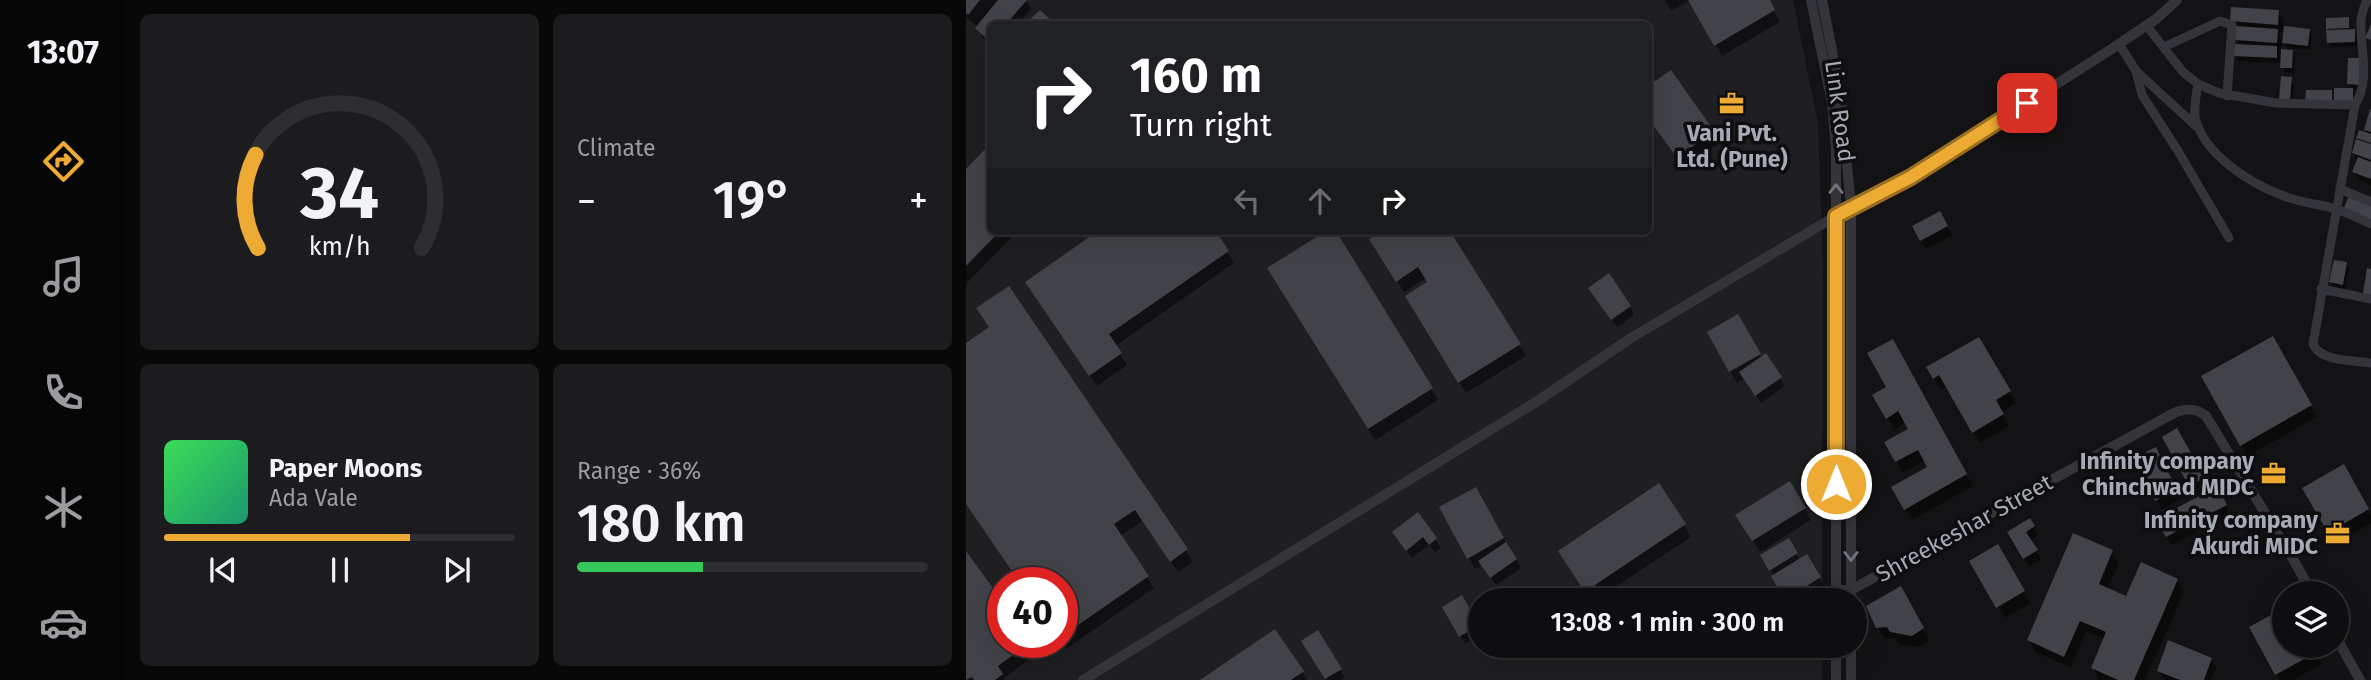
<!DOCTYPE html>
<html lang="en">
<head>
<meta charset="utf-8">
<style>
	:root { --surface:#0e0e10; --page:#1c1c1e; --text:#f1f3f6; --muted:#9b9c9f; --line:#2e2e30; --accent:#edab33 }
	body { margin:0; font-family:"Fira Sans",sans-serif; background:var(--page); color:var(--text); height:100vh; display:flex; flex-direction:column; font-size:26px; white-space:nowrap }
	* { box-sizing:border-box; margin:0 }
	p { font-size:23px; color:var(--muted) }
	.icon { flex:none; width:38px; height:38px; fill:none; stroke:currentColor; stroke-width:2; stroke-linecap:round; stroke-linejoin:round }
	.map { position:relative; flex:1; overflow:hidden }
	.panel { display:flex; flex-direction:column; gap:14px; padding:14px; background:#080809; width:840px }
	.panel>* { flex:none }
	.banner { position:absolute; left:21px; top:21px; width:665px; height:214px; border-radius:10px; box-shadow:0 7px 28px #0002,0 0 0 2px var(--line); background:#202124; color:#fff; overflow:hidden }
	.buttons { position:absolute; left:1306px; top:581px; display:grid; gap:14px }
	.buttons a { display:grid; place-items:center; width:77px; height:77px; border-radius:50%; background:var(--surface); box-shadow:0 7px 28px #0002,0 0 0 2px var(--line); font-size:35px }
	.speed { position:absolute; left:21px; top:567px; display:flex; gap:14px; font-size:35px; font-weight:700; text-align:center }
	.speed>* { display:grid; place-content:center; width:91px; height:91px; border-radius:50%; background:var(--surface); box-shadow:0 7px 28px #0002,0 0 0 2px var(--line); line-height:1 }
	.speed .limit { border:10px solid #d22; background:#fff; color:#111 }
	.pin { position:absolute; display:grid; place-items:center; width:60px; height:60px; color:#fff; margin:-30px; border-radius:14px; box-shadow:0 4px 10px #0006 }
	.me { position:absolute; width:77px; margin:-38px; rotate:0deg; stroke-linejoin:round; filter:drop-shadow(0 0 5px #0008) }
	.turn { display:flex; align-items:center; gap:24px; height:147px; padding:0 28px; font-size:32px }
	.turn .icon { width:91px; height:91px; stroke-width:2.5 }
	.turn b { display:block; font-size:49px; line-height:60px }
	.lanes { display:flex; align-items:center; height:66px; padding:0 28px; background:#0003; justify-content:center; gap:35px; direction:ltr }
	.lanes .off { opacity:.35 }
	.big { font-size:52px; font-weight:600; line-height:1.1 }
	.panel .widget { flex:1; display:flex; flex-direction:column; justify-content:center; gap:10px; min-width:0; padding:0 24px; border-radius:10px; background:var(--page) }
	.panel .dial { align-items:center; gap:0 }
	.dial svg { height:182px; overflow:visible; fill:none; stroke:var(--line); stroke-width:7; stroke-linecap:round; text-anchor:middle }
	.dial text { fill:var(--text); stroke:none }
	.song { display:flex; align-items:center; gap:21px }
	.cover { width:84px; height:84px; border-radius:10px; background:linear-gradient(135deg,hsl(130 70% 55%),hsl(160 70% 35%)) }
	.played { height:7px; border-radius:4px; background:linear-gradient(90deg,var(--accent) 70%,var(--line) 70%) }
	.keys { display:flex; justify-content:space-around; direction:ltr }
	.heat { display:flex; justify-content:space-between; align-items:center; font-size:38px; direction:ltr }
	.charge { height:10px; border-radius:5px; background:linear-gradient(90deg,#34c759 36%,var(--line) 0) }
	.panel .tiles { flex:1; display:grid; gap:14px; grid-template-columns:repeat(2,1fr) }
	.trip { position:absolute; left:502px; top:588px; width:399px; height:70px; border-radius:35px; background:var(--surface); box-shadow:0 7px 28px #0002,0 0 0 2px var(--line); font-weight:600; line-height:70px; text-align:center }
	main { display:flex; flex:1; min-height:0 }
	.tabs { display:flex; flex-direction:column; width:126px; justify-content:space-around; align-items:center; background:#060606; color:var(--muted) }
	.tabs .icon { width:49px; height:49px }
	.tabs .active { color:var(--accent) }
	.tabs b { font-size:32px; color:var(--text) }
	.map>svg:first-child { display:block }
</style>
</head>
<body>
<main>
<nav class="tabs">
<b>13:07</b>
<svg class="icon active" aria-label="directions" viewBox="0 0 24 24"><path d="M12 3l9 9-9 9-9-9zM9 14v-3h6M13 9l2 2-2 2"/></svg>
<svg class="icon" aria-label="music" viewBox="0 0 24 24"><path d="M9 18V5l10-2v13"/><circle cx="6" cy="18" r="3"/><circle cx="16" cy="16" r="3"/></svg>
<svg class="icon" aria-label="phone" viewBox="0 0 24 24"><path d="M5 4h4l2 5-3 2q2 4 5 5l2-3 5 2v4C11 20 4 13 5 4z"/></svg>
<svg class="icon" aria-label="climate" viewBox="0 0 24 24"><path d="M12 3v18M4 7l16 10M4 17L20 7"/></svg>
<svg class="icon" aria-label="car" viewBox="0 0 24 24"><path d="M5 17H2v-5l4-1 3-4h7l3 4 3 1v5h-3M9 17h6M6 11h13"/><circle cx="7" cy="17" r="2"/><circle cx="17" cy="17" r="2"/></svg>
</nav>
<section class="panel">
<div class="tiles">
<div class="widget dial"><svg viewBox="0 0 100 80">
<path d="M14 69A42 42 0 1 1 86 69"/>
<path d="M14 69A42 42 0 0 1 13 28" stroke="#edab33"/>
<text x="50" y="56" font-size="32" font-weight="700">34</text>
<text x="50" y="72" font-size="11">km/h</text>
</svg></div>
<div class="widget"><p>Climate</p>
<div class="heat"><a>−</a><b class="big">19°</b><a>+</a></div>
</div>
<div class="widget">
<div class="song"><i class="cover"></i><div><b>Paper Moons</b><p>Ada Vale</p></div></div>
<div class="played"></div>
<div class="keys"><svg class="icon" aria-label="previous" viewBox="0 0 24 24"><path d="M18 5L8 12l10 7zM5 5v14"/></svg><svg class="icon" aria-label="pause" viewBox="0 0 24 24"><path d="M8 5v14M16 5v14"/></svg><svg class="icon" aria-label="next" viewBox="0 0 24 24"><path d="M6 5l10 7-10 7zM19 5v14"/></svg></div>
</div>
<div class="widget"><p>Range · 36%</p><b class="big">180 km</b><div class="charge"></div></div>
</div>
</section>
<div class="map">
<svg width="1405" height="680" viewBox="0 0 1405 680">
	<rect width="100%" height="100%" fill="#131315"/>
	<path fill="#1f1f22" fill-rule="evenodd" d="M0,0h827l25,123 5,147 -1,330h-342v46h342v34h-856zM24,24h658v207h-658zM37,583h59v59h-59z"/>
	<g fill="#0007" fill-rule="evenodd">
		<path d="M0,0h59l6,9 -13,15h-28v20l-8,-7 -4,-10 -12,-10z"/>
		<path d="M699,0h103l12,22 -58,34 -32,-56 -19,11z"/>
		<path d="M1312,11l5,9v8l26,2 3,6 -2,14 -20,-2 5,9 -1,16 -9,-1 -3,-9 -44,-2 -3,-5 5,-10 -8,-25zM1312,32l7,1 -1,10zM1316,39l4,7 3,5h-8z"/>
		<path d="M1382,19l3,12h3l3,5v10l-25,1 -3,-5 1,-10 -2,-4z"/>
		<path d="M1384,60l12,29h-10l-3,-5z"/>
		<path d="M1325,78l3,6 -2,20h-8z"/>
		<path d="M1405,116v69l-12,-5 -5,-8 4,-11 -5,-8 8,-10 -3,-5 11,-3 -3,-5z"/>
		<path d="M682,117l65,15 6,11 -35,25z"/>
		<path d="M24,147v84h28l-52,53v-112z"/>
		<path d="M973,213l13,22 -26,14 -12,-22z"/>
		<path d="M135,231h112l21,32 -119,83 12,19 -30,21 -63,-92z"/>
		<path d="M364,231h4l104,169 -63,40 -99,-160z"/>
		<path d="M419,231h63l78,125 -60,37 -52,-85 15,-26 -3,-4 -22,14 -32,-53z"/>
		<path d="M1380,264l3,5 -4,20 -11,-2 -3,-5z"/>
		<path d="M630,296l34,10 4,9 -17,12z"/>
		<path d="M772,317l24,41 4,-2 19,30 -24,17 -16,-25 -8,5 -28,-50z"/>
		<path d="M1306,338l45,79 -69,39 -44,-79z"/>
		<path d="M1013,339l37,64 -15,9 8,14 -29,17 -33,-57 -6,4 -12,-22z"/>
		<path d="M926,341l81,145 -61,34 -19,-33 36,-20 -4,-7 -22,13 -16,-30 23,-13 -4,-8 -12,7 -19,-33 14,-8z"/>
		<path d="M0,345l220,205 7,12 -15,10 -35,-51 -23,15 34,52 -88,61 -5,-7 1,-59 -96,-81z"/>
		<path d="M1211,430l31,57 -13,6 -31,-56z"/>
		<path d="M1194,458l21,41 -19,10 -26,-50z"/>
		<path d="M1377,466l28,50v7l-35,20 -31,-55z"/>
		<path d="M823,483l22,37 -51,32 -22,-37z"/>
		<path d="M693,485l32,52 -91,60 2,3h-11l-24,-37z"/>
		<path d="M509,489l46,79 -25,17 -13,-19 -8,3 -34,-61z"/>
		<path d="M1251,489l14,25 -59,31 -14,-26z"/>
		<path d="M452,515l23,33 -6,4 -6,-7 -17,13 -13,-17z"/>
		<path d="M1063,520l9,16 -8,5 11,18 -12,7 -20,-33z"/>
		<path d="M822,540l12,20 6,-4 18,30 -22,14h-15l-24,-45z"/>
		<path d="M1032,547l32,56 -25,15 -33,-56z"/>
		<path d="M1146,552l7,11 -12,26 20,9 50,-18 7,12 -39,88h-46l-6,-12 12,-29 -19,-8 -15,36 -36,-15 -6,-12z"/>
		<path d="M0,553l37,89h27l7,12 -33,24 1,2h-39z"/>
		<path d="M934,589l29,51 -10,7 -20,-3 -4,-6 -10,1 -7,-11z"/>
		<path d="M495,598l19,34v3l-15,9 -21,-36z"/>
		<path d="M1285,627l33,19h28l10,18 -29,16h-13z"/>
		<path d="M351,633l28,45 -4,2h-14l-24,-39z"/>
		<path d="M1245,659l5,9 -5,12h-46l-6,-9z"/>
		<path d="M336,672l5,8h-104z"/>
	</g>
	<g fill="#424348">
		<path d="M0,0h14l-12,15 -2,-2z"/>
		<path d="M32,0h29l-21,24h-16v18l-15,-14z"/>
		<path d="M722,0h82l5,10 -61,36z"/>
		<path d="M1265,7l48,3 -1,15 -48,-4z"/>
		<path d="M74,10l15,14h-30z"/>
		<path d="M1383,17v11l-23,1v-11z"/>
		<path d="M1405,24v16l-6,-2z"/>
		<path d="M1270,26l42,3 -1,14 -42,-3z"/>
		<path d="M1318,26l26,3 -2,17 -26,-3z"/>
		<path d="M1389,29v13l-28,1 -1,-13z"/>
		<path d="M1268,44l43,2v12l-44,-2z"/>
		<path d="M1315,49l12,1 -1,18h-12z"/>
		<path d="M1382,58h12l-1,27 -12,-1z"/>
		<path d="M705,70l43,61 -37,27 -29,-40v-32z"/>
		<path d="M1315,76l11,1 -2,22h-11z"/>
		<rect x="1368" y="88" width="19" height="14"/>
		<path d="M1340,90h26v13h-27z"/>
		<path d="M1404,109h1v23l-7,-2z"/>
		<path d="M1393,130l12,4v9l-15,-5z"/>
		<path d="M1390,139l15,5v16l-19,-7z"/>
		<path d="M24,144v87h10l-34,35v-97z"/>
		<path d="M1392,157l13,5v17l-19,-7z"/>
		<path d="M1383,196l22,9v17l-28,-12z"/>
		<path d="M974,211l8,15 -28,15 -8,-15z"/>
		<path d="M132,231h118l13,20 -120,83 13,19 -33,23 -64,-94z"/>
		<path d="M360,231h10l97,157 -65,41 -101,-161z"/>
		<path d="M416,231h68l71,113 -63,39 -53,-87 22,-14 -9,-15 -22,15 -27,-43z"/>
		<path d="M1368,260l13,2 -4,23 -14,-3z"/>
		<path d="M1401,268l4,1v26l-8,-2z"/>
		<path d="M643,273l22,33 -20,14 -23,-32z"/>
		<path d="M43,286l179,263 -18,13 -35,-52 -21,14 35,52 -87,60v-53h-42l-54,-79v-161l23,-16 -13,-19z"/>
		<path d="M772,314l23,40 -32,18 -22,-40z"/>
		<path d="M1307,336l39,69 -72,41 -39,-70z"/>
		<path d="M1013,337l32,54 -15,9 8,14 -32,19 -33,-58 -6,4 -7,-12z"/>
		<path d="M927,339l74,135 -63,36 -13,-23 36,-20 -9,-17 -23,12 -11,-20 24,-13 -10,-18 -12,8 -14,-24 14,-8 -19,-34z"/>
		<path d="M800,353l16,24 -27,19 -16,-24z"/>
		<path d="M1211,428l28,50 -16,8 -27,-49z"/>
		<path d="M1190,447l21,43 -22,11 -21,-43z"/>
		<path d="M1378,464l25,45 -41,24 -26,-45z"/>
		<path d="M824,481l16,27 -54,33 -17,-26z"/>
		<path d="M693,483l27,41 -91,61 10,15h-15l-32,-49z"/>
		<path d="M1252,486l9,19 -61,32 -10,-18z"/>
		<path d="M510,487l28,51 -37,21 -28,-52z"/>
		<path d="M452,512l19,26 -8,7 -6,-8 -17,14 -14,-19z"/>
		<path d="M1064,518l5,8 -9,6 12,18 -15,9 -16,-27z"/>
		<path d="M1107,533l40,17 -14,34 27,12 15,-34 37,17 -44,101h-16l-27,-12 15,-36 -26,-11 -16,36 -37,-17z"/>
		<path d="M823,538l9,15 -29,18 -9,-16z"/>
		<path d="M540,542l11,17 -27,19 -12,-17z"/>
		<path d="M1032,544l27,47 -29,17 -27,-47z"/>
		<path d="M0,551l37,51v40h28l-33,24 5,8 -8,6h-21l-2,-3 -6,3z"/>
		<path d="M841,554l14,23 -36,23 -14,-24z"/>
		<path d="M935,586l23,42 -12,8 -22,-4 -3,-5 -11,1 -10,-22z"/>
		<path d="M496,595l17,30 -20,12 -17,-30z"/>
		<path d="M1318,608v38h30l3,6 -42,23 -26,-48z"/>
		<path d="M309,629l29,42 -13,9h-91z"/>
		<path d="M352,630l24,39 -17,10 -24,-38z"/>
		<path d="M1202,640l44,18 -8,22h-24l-23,-9z"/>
	</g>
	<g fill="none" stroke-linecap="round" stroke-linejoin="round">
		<g stroke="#34353a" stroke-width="9">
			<path d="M1180,25l37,47 15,12 21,9 57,10 79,2c16,-26 5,-54 6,-83 0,-8 3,-15 6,-22"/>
			<path d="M1153,44l17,27 61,56"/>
			<path d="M1198,47l56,-26 12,4 -5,71"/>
			<path d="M1170,71l6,24 36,56 51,87"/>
			<path d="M1232,84c-2,11 -4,21 -3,32 7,38 56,68 89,80 17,7 35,8 52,13 12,4 24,10 35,15"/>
			<path d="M1389,105l-42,239c7,18 41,16 58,19"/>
			<path d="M1374,189l31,13"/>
			<path d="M1355,289l50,10"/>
		</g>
		<g stroke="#34353a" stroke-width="10">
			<path d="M845,0l21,103 4,45v452"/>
			<path d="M856,0l18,91 11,116v393"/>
			<path d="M870,590h15l323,-177c12,-5 22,-5 32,3l87,143 19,34"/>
			<path d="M1370,637l24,43"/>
			<path d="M117,680l453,-278 95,-64 220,-131 60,-30 199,-127 46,-31 21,-19"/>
			<path d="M870,680v-34"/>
			<path d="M885,680v-34"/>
		</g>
	</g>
	<defs><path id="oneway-chevron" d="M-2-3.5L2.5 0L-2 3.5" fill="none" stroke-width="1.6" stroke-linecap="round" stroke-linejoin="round" transform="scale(1.75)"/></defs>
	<g stroke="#72757e">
		<use href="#oneway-chevron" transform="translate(870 189) rotate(-90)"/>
		<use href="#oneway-chevron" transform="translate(885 556) rotate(90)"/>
	</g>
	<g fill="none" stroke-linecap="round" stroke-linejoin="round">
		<defs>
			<path id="route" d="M870,484v-268l75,-39 116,-74"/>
		</defs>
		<use href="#route" stroke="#9a6f21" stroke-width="18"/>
		<use href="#route" stroke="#edab33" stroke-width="12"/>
	</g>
	<defs>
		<symbol id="office-bare" viewBox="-9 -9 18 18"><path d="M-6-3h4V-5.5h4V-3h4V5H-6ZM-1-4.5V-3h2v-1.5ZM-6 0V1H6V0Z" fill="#edab33" stroke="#0e0e10" stroke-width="2.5" paint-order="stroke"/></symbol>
	</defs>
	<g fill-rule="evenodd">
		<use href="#office-bare" x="748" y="86" width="35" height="35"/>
		<use href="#office-bare" x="1290" y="456" width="35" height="35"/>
		<use href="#office-bare" x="1354" y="516" width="35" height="35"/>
	</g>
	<g text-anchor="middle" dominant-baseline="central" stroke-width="7" stroke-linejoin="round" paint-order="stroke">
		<g font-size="23" fill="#a5aab5" stroke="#0e0e10">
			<text transform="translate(874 111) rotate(82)">Link Road</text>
			<text transform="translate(998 528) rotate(-29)">Shreekeshar Street</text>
		</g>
		<g font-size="23" font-weight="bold" fill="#a5aab5" stroke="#0e0e10" text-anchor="end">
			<text x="766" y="133" text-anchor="middle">Vani Pvt.<tspan x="766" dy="26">Ltd. (Pune)</tspan></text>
			<text x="1288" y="461">Infinity company<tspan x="1288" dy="26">Chinchwad MIDC</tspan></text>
			<text x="1352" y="520">Infinity company<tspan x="1352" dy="26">Akurdi MIDC</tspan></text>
		</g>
	</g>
</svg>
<div class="buttons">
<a><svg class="icon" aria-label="layers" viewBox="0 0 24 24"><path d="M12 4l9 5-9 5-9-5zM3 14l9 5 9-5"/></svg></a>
</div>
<div class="speed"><div class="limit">40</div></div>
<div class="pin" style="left:1061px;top:103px;background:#d93025"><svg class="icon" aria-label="arrive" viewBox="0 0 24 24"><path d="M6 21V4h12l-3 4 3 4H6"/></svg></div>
<svg class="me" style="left:870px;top:484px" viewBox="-20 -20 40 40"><circle r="17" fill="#edab33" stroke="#fff" stroke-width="3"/><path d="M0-11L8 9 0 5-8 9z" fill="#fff"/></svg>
<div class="trip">13:08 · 1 min · 300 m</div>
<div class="banner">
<div class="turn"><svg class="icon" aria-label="right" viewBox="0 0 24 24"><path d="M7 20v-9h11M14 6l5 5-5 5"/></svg><div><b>160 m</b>Turn right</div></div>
<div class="lanes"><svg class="icon off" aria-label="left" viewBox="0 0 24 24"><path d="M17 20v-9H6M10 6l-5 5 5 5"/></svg><svg class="icon off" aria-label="ahead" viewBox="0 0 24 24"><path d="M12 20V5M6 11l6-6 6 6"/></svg><svg class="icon" aria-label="right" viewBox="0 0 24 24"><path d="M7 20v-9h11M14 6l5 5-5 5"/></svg></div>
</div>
</div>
</main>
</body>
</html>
